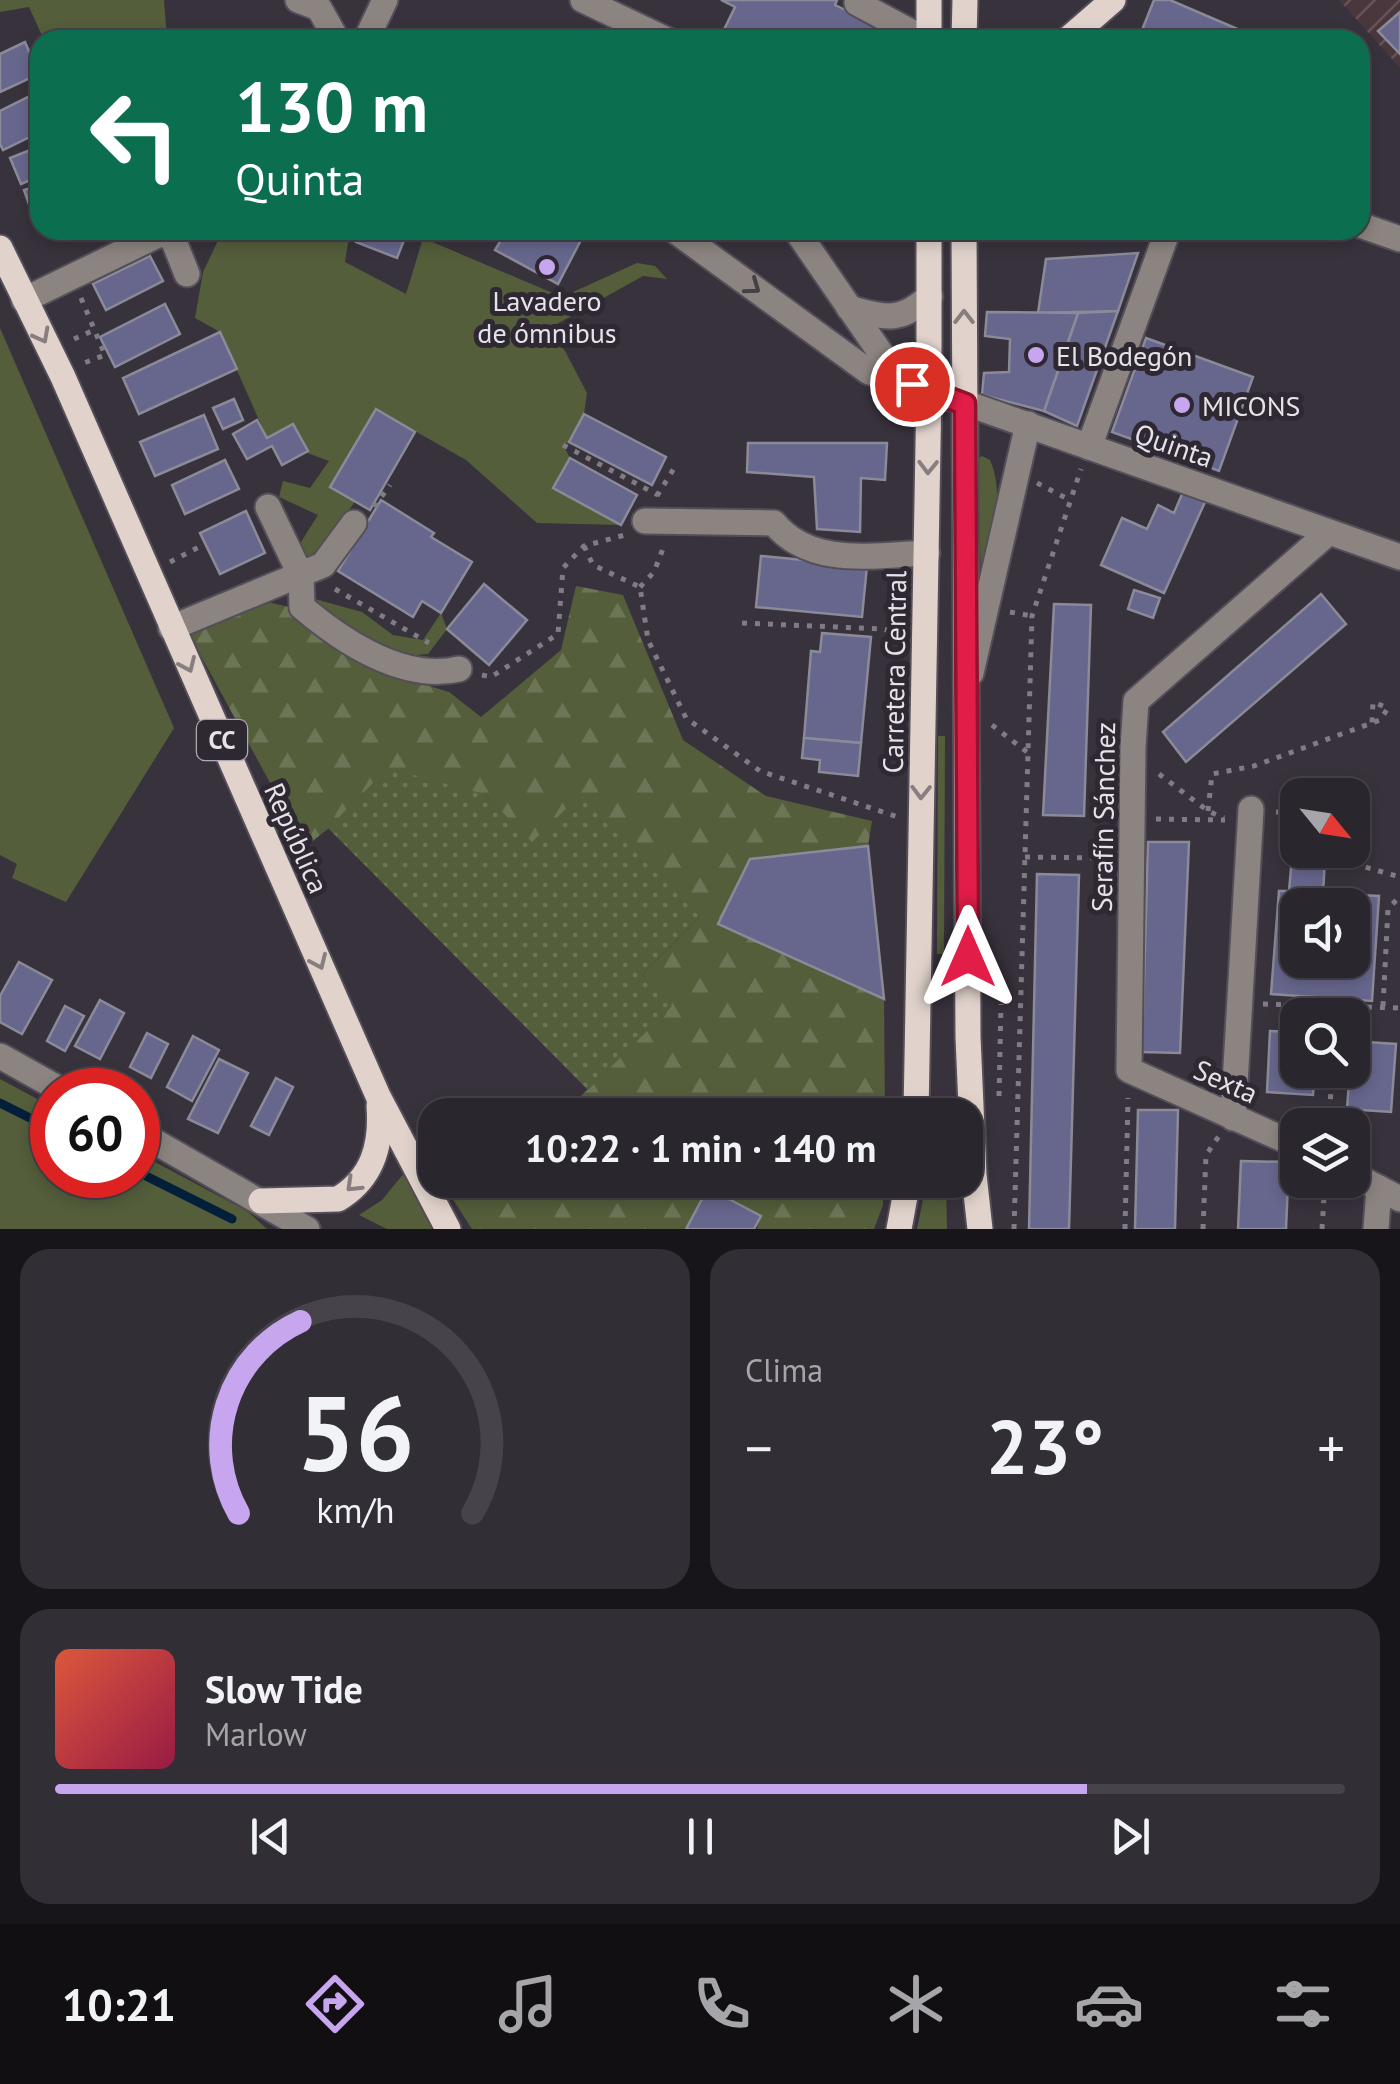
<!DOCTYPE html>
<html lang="es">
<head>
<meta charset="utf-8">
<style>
	:root { --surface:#2a262e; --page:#322e36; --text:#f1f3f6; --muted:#a5a5aa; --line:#46434a; --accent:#c7a6ef }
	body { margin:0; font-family:"PT Sans",sans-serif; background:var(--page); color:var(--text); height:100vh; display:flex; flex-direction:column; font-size:38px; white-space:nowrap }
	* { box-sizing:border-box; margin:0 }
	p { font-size:32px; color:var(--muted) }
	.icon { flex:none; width:55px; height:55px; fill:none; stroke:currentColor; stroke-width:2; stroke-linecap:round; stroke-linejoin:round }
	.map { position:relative; height:1229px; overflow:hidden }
	.panel { display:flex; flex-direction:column; gap:20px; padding:20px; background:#171519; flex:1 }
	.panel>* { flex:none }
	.top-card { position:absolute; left:30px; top:30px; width:1340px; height:210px; border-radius:30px; box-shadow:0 5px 15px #0003,0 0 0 2px var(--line); background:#0b6e4f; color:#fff; overflow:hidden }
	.needle { width:65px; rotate:120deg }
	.controls { position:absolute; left:1280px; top:778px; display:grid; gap:20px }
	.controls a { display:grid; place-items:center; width:90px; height:90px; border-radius:20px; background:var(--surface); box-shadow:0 5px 15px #0003,0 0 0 2px var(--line); font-size:50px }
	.speed { position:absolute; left:30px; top:1068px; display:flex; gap:20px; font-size:50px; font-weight:700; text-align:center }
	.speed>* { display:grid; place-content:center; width:130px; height:130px; border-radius:50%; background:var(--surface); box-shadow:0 5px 15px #0003,0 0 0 2px var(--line); line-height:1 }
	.speed .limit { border:15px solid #d22; background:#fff; color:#111 }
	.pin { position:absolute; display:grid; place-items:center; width:85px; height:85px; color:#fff; margin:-42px; border:5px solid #fff; border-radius:50%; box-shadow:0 2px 10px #0007 }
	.me { position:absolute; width:110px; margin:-55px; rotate:0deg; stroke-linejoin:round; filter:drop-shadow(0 0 8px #0008) }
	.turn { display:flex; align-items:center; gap:35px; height:210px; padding:0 40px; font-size:45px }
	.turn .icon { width:130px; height:130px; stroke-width:2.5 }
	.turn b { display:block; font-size:70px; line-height:85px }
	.big { font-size:75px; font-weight:600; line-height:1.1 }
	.panel .tile { flex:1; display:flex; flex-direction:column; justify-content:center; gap:15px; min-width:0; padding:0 35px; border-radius:30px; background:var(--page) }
	.panel .dial { align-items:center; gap:0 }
	.dial svg { height:260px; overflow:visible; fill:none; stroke:var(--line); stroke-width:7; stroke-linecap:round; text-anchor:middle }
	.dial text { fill:var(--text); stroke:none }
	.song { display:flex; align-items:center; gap:30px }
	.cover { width:120px; height:120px; border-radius:15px; background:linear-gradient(135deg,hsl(10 70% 55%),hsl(340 70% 35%)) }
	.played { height:10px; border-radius:5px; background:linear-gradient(90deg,var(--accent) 80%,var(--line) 80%) }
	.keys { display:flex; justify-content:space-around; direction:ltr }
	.heat { display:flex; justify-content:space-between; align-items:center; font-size:55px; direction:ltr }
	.panel .tiles { flex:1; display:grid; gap:20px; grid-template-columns:1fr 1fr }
	.tile:last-child { grid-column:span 2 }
	.trip { position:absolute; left:418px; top:1098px; width:565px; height:100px; border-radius:30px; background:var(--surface); box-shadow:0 5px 15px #0003,0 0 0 2px var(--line); font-weight:600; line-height:100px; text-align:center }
	.menu { display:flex; height:160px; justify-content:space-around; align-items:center; background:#110f12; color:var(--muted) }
	.menu .icon { width:70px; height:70px }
	.menu .active { color:var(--accent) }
	.menu b { font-size:45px; color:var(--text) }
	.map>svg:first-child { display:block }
</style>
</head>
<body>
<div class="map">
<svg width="1400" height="1229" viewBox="0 0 1400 1229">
	<defs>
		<pattern id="industrial-furrows" width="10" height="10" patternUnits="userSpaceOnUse" patternTransform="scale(2.5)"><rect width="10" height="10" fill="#4a363d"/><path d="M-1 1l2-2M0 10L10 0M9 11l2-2" fill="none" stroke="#645359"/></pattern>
		<pattern id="forest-firs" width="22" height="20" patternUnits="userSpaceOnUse" patternTransform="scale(2.5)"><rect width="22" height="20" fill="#545e3b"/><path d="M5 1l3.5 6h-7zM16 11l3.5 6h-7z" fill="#6d7557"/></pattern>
		<pattern id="park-dots" width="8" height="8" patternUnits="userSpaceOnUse" patternTransform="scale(2.5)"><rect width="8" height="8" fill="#545e3b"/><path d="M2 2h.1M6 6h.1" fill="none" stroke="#6d7557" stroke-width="1.8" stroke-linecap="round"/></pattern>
	</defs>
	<rect width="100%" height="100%" fill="#38323d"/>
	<path fill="url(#industrial-furrows)" d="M1339,0h61v68z"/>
	<g fill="#545e3b">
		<path d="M0,0h164l3,40h-123l-15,-33 -29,5z"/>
		<path d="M223,230h127l-5,32 61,32 17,-56 139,59 75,-34 18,3 12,13 -24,-3 -95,53 17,22 22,42 -3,21 -15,28 -6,3 7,13 -16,30 67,37 -84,-2 -71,-63 -90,-51 -45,78 24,14 -29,46 -19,13 -6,-18 17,-27 -39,-18 4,-16 27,7 19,-27 -62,-23 -47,-106 -25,-14 8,-46z"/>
		<path d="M0,328l174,400 -108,174 -54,-24 5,-14 -17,-9z"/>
		<path d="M982,456l8,4c16,37 1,77 -9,115l-4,-116z"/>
		<path d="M315,599l47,13 31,23 30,5 18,-27 6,16 -19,25 -35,3 -78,-47z"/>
		<path d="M938,736h7l-1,218h-7z"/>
		<path d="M0,1079l52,28v68h86v-22l109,58 20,18h-267z"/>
		<path d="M405,1172l28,57h-46l-28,-14 23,-15z"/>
		<path d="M927,1180h19l1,49h-30z"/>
	</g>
	<g fill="url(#forest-firs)">
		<path d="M576,586l47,9 60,145 83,56 106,25 -4,25 -118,13 -31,64 165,76 1,116h-323l109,-109 -29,-31 57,-57 -167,-75 -48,-49 -155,34 -24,19 -117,-215 80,-30 25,6 90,64 66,20 32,25 80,-67z"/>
		<path d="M491,1180l7,10 14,-10h371v25l-9,24h-117l4,-14 -53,-27 -22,41h-214l-31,-48z"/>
	</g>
	<path fill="url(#park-dots)" d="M388,768l96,26 48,48 47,-46 121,121 -58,58 30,31 -84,84 -260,-262z"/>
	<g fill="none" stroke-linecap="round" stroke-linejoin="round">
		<g stroke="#041f3a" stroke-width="9">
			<path d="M0,1103l52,26"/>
			<path d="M138,1172l94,47"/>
		</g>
	</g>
	<g fill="#67668d" stroke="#8a8a99" stroke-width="2.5" fill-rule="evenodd">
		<path d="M721,0h116l-2,5 70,34 -186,1 16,-33z"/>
		<path d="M1154,0h16l93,40h-125z"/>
		<path d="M1400,12v42l-22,-23z"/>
		<path d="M25,42l14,32 -39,18v-38z"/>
		<path d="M40,91v41l-37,18 -3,-6v-33z"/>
		<path d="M40,146v30l-19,8 -11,-26z"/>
		<path d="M40,185v34l-5,2 -11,-31z"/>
		<path d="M361,230h47l-11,28 -41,-16z"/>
		<path d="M507,230h52l21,12 -22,42 -63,-34z"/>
		<path d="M1138,253l-20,58 -80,2 8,-54z"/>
		<path d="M150,256l13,25 -57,29 -13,-26z"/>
		<path d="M165,304l15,30 -65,33 -15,-30z"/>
		<path d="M1118,311l-41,115 -33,-15 34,-98z"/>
		<path d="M987,312l91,1 -34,98 -62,-16 2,-22 25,-1 1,-33 -25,-3z"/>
		<path d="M220,332l17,37 -98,45 -16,-36z"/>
		<path d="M1146,338l107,39 -34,94 -107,-39z"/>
		<path d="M234,399l9,21 -20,9 -10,-21z"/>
		<path d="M376,409l39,23 -45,78 -40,-23z"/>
		<path d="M584,414l82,43 -14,28 -83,-43z"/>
		<path d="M204,415l14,34 -63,27 -15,-34z"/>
		<path d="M257,420l10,18 26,-14 15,27 -26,14 -10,-19 -25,13 -14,-25z"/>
		<path d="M748,443h139l-2,37 -24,-2 -1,54 -43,-3 -3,-52 -67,-5z"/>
		<path d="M570,458l67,37 -16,30 -68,-37z"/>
		<path d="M225,460l14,29 -54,25 -13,-29z"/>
		<path d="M1183,492l22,10 -41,91 -63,-28 21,-47 25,11 11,-24 16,8z"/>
		<path d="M381,500l53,33 -3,4 41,25 -31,51 -19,-12 -9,16 -75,-46z"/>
		<path d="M246,511l19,42 -45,21 -20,-41z"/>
		<path d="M761,556l106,10 -5,51 -106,-10z"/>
		<path d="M484,584l43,36 -38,45 -42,-36z"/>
		<path d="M1134,590l26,8 -7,20 -25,-9z"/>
		<path d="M1321,594l25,30 -160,138 -23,-30z"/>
		<path d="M1054,604l37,1 -7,211 -41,-1z"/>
		<path d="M822,633l49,4 -10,106 -57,-5 7,-87 9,1z"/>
		<path d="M804,738l57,5 -3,33 -39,-4 1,-12 -18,-2z"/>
		<path d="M1284,786l42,5v4h-28v18l-18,-1z"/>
		<path d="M1148,842h41l-9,211 -38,-1z"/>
		<path d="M868,846l16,153 -166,-75 32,-65z"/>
		<path d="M1292,857l33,2 -2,34 56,3 -7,105 -101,-7 8,-103h10zM1298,905h54v55h-54z"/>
		<path d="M1037,874l42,1 -10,354h-40z"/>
		<path d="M19,962l33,18 -30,54 -22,-12v-26z"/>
		<path d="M100,1000l24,13 -24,46 -25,-13z"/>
		<path d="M65,1006l19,10 -19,35 -18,-10z"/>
		<path d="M1270,1031l28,1v38h17l-2,25 -46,-3z"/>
		<path d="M147,1033l21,11 -17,34 -21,-11z"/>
		<path d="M193,1036l26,14 -27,51 -25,-14z"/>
		<path d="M1352,1041l44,3 -5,68 -44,-3z"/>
		<path d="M219,1059l29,14 -30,60 -30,-14z"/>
		<path d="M276,1078l17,9 -24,48 -18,-9z"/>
		<path d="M1138,1110h40l-3,119h-40z"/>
		<path d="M1241,1161l48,1 -3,67h-48z"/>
		<path d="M708,1188l53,28 -7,13h-68z"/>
	</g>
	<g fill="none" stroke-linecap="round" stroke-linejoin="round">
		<defs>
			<g id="minor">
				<path d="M298,0l21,8 18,32"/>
				<path d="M583,0l84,40"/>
				<path d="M859,0l-2,3 69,37"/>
				<path d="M366,40l19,-40"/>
				<path d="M1360,225l40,14"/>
				<path d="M674,230l195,142 33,4"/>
				<path d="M796,230l86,125 30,29 488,173"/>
				<path d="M24,300l138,-67 11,6 14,35"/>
				<path d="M849,308c37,10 51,15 81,-12"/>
				<path d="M1089,447l79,-217"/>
				<path d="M268,507l33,69 1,31c41,35 102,75 157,62"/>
				<path d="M645,521l129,2c37,45 101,32 153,30"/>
				<path d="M171,628l152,-63 31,-42"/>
				<path d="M971,673l57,-249"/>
				<path d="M0,1056l61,34"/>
				<path d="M1233,1118l18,-309"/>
				<path d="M138,1132l169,97"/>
				<path d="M1298,1146l-169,-76 4,-323 3,-46 193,-169"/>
				<path d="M1352,1174l48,25"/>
				<path d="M1376,1229l3,-41"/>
			</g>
			<g id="major">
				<path d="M929,0v40"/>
				<path d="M964,40l1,-40"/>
				<path d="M1067,40l46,-40"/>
				<path d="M964,230l4,807 6,138 6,54"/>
				<path d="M0,248l63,129 315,719 70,133"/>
				<path d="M916,1115l13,-726v-159"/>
				<path d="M261,1201l77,-2c35,-21 44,-54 41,-93"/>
				<path d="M899,1229l9,-49"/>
			</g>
		</defs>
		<use href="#minor" stroke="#544e59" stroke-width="29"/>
		<use href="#major" stroke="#544e59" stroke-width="29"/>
		<g stroke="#807b84" stroke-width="5" stroke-dasharray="5 8" stroke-linecap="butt">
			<path d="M81,298l24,57 -21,8"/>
			<path d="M74,339l20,-9"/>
			<path d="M563,445l95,50"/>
			<path d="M1037,483l33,17"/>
			<path d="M657,496l19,-31"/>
			<path d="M374,507l16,-22"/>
			<path d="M584,546l9,19 47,22 8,53 38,78 74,53 138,46"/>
			<path d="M170,562l33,-17"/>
			<path d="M640,587l14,-15 10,-26"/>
			<path d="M335,589l94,54"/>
			<path d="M1010,612l22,4"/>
			<path d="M742,623l141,6 19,5"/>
			<path d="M482,675l9,2 67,-43 5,-66 21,-22 41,-11"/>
			<path d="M992,725l35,27"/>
			<path d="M1159,774l49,37 16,7"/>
			<path d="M1208,811l4,-37 42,-8 126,-46 8,-12 -15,-6 -1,21"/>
			<path d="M1276,812l22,1"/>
			<path d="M1156,819l69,1"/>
			<path d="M1348,850l10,15 42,12"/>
			<path d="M1025,857l82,1"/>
			<path d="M1263,1004l137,4"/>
			<path d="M1383,1006l5,-97 12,-13"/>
			<path d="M999,1096l2,-92"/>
			<path d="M1329,1125l3,-55"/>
			<path d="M1014,1229l18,-613 49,-147"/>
			<path d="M1125,1229l3,-131"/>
			<path d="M1203,1229l3,-74 13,-19"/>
			<path d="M1322,1229l3,-49"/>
		</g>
		<use href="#minor" stroke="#8b8481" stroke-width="25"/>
		<use href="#major" stroke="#e1d3cc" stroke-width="25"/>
	</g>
	<defs><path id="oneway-chevron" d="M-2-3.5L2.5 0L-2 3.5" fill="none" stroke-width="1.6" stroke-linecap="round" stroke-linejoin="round" transform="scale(2.5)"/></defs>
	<use stroke="#453f46" href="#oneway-chevron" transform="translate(753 287) rotate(36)"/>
	<g stroke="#887e80">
		<use href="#oneway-chevron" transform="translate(964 317) rotate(-90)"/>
		<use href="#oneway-chevron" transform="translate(42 336) rotate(62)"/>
		<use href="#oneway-chevron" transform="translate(928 467) rotate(91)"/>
		<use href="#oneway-chevron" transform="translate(188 665) rotate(66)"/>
		<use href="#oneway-chevron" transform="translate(921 792) rotate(91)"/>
		<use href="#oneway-chevron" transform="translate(319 962) rotate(66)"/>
		<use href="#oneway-chevron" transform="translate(353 1185) rotate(136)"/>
	</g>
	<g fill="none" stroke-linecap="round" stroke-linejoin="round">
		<defs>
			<path id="route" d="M912,384l53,20 3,553"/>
		</defs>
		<use href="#route" stroke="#92132f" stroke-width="25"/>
		<use href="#route" stroke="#e11d48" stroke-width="18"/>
	</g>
	<g fill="#c7a6ef" stroke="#2e2833" stroke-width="4">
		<circle cx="547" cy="267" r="10"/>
		<circle cx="1036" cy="355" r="10"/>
		<circle cx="1182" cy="405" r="10"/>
	</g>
	<g text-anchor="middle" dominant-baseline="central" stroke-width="10" stroke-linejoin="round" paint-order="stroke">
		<rect fill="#2e2833" stroke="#afaab2" stroke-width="2.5" x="197" y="720" width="50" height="40" rx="8"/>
		<g font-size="25" font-weight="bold" fill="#e6e2e9">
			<text x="222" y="740">CC</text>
		</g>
		<g font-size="28" fill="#e6e2e9" stroke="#2e2833" text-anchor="start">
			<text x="547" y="300" text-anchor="middle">Lavadero<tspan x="547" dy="32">de ómnibus</tspan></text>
			<text x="1056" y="355">El Bodegón</text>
			<text x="1202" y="405">MICONS</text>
		</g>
		<g font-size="28" fill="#e6e2e9" stroke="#2e2833">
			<text transform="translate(1174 445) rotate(19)">Quinta</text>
			<text transform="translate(894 672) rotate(-89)">Carretera Central</text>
			<text transform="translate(1103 817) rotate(-89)">Serafín Sánchez</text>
			<text transform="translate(297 838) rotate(66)">República</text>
			<text transform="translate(1226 1081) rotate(24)">Sexta</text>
		</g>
	</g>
</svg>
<div class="controls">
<a><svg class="needle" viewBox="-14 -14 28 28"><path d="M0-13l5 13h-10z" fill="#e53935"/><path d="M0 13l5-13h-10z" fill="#a5a5aa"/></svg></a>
<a><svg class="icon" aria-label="sound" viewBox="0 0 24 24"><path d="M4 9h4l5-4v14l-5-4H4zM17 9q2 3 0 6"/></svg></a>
<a><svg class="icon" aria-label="search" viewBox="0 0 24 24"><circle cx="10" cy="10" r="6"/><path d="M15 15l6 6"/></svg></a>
<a><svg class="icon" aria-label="layers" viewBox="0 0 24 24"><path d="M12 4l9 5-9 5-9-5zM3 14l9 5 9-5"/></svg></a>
</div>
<div class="speed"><div class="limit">60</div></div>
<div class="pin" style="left:912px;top:384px;background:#d93025"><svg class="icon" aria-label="arrive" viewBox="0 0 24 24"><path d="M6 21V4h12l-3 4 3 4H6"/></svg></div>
<svg class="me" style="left:968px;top:957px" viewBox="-20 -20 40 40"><path d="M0-17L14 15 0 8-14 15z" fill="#e11d48" stroke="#fff" stroke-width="4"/></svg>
<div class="trip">10:22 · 1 min · 140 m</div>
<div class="top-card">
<div class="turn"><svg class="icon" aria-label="left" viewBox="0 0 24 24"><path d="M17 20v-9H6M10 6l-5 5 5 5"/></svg><div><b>130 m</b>Quinta</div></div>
</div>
</div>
<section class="panel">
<div class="tiles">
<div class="tile dial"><svg viewBox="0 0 100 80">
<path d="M14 69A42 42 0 1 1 86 69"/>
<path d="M14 69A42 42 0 0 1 33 10" stroke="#c7a6ef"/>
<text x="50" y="56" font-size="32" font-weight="700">56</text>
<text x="50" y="72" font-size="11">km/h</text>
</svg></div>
<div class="tile"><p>Clima</p>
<div class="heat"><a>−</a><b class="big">23°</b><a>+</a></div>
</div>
<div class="tile">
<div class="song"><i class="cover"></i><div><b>Slow Tide</b><p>Marlow</p></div></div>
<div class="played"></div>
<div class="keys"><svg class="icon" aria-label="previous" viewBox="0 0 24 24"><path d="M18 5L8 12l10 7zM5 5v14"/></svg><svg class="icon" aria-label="pause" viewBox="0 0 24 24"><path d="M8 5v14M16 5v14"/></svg><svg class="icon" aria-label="next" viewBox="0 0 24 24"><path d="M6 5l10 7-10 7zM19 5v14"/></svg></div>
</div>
</div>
</section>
<nav class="menu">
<b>10:21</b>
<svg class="icon active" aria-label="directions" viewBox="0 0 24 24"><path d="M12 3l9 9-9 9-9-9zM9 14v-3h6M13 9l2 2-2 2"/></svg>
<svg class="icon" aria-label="music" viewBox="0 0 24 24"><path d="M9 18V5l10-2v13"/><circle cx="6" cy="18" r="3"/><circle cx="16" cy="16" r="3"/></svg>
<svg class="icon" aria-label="phone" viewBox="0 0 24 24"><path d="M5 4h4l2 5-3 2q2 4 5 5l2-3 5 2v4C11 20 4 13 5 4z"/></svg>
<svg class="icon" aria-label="climate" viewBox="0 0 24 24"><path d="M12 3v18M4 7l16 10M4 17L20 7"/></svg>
<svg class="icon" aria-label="car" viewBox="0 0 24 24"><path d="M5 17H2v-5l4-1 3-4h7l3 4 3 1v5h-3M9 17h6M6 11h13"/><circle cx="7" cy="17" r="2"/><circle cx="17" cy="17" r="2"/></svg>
<svg class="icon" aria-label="filters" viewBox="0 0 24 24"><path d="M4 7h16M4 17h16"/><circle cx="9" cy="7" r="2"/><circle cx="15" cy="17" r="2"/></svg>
</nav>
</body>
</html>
